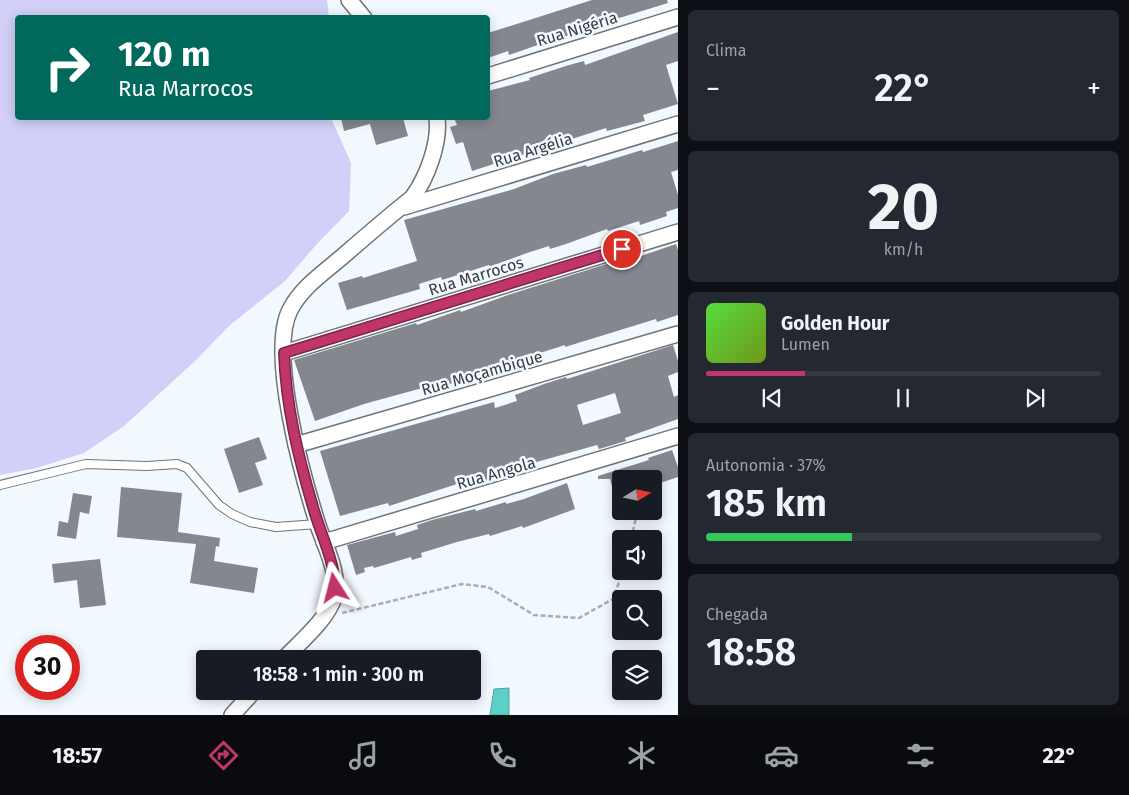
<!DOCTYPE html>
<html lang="pt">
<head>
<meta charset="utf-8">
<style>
	:root { --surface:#171b24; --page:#242831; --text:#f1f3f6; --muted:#9ea1a6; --line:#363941; --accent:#c1366a }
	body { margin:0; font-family:"Fira Sans",sans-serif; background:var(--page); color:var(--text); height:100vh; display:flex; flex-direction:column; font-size:19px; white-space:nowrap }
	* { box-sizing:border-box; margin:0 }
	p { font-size:16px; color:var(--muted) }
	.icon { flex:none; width:28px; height:28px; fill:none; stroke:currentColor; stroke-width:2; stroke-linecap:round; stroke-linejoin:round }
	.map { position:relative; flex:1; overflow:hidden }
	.sheet { display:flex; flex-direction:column; gap:10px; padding:10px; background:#0d0f14; width:451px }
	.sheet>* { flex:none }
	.top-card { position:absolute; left:15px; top:15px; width:475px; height:105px; border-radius:5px; box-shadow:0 2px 12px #0003; background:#00695c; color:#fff; overflow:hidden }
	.needle { width:32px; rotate:80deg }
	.controls { position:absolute; left:612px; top:470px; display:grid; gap:10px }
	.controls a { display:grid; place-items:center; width:50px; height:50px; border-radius:5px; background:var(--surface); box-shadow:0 2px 12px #0003; font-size:25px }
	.speed { position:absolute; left:15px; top:635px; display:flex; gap:10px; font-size:25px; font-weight:700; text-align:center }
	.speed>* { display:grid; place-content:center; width:65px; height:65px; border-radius:50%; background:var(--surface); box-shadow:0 2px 12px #0003; line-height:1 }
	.speed .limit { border:8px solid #d22; background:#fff; color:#111 }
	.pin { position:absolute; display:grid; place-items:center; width:42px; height:42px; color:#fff; margin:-21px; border:2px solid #fff; border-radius:50%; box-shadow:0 1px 5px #0007 }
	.me { position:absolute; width:55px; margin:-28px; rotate:351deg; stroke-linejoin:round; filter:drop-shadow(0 0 4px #0008) }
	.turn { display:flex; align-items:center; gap:18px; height:105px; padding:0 20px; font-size:22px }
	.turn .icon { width:65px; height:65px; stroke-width:2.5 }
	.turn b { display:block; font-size:35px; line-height:42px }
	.big { font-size:38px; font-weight:600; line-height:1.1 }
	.sheet .card { flex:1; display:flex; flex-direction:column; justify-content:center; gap:8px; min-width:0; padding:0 18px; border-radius:8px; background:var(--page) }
	.sheet .dial { align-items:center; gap:0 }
	.dial b { font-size:65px; line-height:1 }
	.song { display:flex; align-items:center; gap:15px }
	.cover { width:60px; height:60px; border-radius:8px; background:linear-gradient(135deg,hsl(110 70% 55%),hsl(80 70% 35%)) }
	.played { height:5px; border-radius:2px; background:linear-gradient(90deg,var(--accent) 25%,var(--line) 25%) }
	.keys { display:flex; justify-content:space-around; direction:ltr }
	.heat { display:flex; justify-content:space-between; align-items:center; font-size:28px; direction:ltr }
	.charge { height:8px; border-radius:4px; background:linear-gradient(90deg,#34c759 37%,var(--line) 0) }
	.trip { position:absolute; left:196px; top:650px; width:285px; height:50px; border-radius:5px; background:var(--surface); box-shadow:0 2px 12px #0003; font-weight:600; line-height:50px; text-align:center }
	.tabs { display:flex; height:80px; justify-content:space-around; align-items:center; background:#090b0e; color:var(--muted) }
	.tabs .icon { width:35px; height:35px }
	.tabs .selected { color:var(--accent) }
	.tabs b { font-size:22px; color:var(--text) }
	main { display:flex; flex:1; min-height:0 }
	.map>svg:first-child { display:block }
</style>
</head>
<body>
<main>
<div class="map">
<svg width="678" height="715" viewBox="0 0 678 715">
	<rect width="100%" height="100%" fill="#f1f8fe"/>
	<path fill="#d2cff8" d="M0,0h327l2,17 -311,1v100h313l20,45 -2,48 -33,34 -31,36 -55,44 -35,36 -71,65 -40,27 -48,15 -36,7z"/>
	<path fill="#5ccfc7" stroke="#52a39e" d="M509,688v27h-19l4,-26z"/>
	<g fill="#84878e" fill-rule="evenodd">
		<path d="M592,0h75l1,3 -52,16v1l-13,5v1l-51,14 -43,15 -1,-4 -20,7v-25z"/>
		<path d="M678,32v29l-12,4 12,39 -35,11 2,6 -38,10 -1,-3 -134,43 -9,-29 -7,2 -6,-17 7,-2 -3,-7h34v-27l42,-11 -1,-2 40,-13 15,-4 1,4z"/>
		<path d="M341,118h62l5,18 -32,9 -6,-21 -26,7z"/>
		<path d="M678,141v29l-7,2 7,23v13l-12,4 1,4 -27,9 -1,-4 -31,10 -1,-2 -41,15 -16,5 -1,-3 -22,7 -38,14v-2l-47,15 -1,-3 -22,7 1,5 -73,21 -9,-27 24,-7 1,2 54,-17 -13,-41 110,-31 39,-15 33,-9 1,2 55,-17 1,2z"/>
		<path d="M676,244l2,6v65l-21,7 -1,-3 -91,28v-2l-25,8 1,3 -13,5 -70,21 -31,7 -1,-2 -62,17 -49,17 -21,-61 122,-37 1,2 43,-15 1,2 50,-18 102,-32 1,3 15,-5z"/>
		<path d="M673,345l5,16v11l-10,4 6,21 4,-2v24l-53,19 1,3 -27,8 -2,-4 -71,20 1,4 -25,8 -29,6 -1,-2 -15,3 -68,22 -1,-3 -48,13 -20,-65 174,-49 1,6 22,-7 -2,-6 29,-11 22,-7 1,2zM615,393l6,20 -38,12 -6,-20z"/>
		<path d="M259,437l8,22 -12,4 8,22 -24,8 -15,-44z"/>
		<path d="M672,450l6,17v10l-21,7 -2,-5h-34v29l-3,1 -8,-30h-12v-3l51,-16 -1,-2z"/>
		<path d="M567,483l8,26 -52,19 -1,-2 -32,10 -1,-2 -32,8 -36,11 1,4 -10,3 -1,-3 -37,11 -1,-2 -9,2 1,4 -9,3 -9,-30 48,-13 1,4 22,-7 -1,-4 15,-5 43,-11 1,2 30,-9v2l18,-5z"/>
		<path d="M121,487l61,6 -4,39 42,6 -1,9 -3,-1 -2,15 44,7 -4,25 -64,-10 6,-39 -79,-7z"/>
		<path d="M73,493l19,3 -3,18 -9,-2 -4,27 -19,-3 2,-15 9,2z"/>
		<path d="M100,559l6,46 -26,3 -3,-28 -23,3 -2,-19z"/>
	</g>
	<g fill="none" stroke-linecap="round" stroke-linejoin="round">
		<defs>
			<path id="service" d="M0,485l86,-21 61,2 30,-2 10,4 32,37 13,9 18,8 26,5 42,-3"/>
			<g id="minor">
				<path d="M349,0l15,18"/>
				<path d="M488,76l190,-59"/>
				<path d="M404,207l274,-83"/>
				<path d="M284,353l394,-121"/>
				<path d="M296,445l382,-111"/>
				<path d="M324,542l354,-106"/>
				<path d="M284,659c16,-17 44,-40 50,-62 6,-24 -9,-50 -16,-72 -15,-47 -50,-172 -28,-215 11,-22 33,-37 52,-53 23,-20 46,-40 70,-59 15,-20 28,-55 25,-80"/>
				<path d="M232,715l22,-24"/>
			</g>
		</defs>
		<use href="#service" stroke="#6d7378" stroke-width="10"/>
		<use href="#minor" stroke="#6d7378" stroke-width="18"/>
		<g stroke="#a9afb3" stroke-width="2.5" stroke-dasharray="5 2.5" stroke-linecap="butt">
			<path d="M631,539l5,-21"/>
			<path d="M342,613l120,-29 26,3 46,28 45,3 34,-19 10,-28"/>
		</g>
		<use href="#service" stroke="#fff" stroke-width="8"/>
		<use href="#minor" stroke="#fff" stroke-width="15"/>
	</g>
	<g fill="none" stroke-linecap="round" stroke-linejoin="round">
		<defs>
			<path id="route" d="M335,588c0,-27 -15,-55 -22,-81 -15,-51 -27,-101 -29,-154l338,-104"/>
		</defs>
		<use href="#route" stroke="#7d2345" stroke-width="12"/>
		<use href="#route" stroke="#c1366a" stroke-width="9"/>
	</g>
	<g text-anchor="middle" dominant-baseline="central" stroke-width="5" stroke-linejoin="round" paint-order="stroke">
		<g font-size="16" fill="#393c3e" stroke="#f1f8fe">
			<text transform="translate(577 29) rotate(-17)">Rua Nigéria</text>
			<text transform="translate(533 150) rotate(-17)">Rua Argélia</text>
			<text transform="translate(476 276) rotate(-17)">Rua Marrocos</text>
			<text transform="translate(482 373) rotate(-16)">Rua Moçambique</text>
			<text transform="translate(496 473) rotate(-16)">Rua Angola</text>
		</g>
	</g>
</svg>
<div class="controls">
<a><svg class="needle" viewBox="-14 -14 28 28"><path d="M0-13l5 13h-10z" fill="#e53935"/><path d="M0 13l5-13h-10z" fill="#9ea1a6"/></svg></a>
<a><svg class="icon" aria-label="sound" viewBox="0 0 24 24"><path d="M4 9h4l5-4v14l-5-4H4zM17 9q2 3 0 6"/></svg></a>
<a><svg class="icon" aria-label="search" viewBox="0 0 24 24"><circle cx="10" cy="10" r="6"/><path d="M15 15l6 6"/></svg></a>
<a><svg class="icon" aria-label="layers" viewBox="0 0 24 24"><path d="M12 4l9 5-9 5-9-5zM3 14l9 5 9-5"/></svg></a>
</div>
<div class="speed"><div class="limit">30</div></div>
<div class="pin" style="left:622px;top:249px;background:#d93025"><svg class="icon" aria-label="arrive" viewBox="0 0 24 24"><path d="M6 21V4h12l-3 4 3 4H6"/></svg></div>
<svg class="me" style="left:335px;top:588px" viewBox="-20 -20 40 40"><path d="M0-17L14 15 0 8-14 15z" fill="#c1366a" stroke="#fff" stroke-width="4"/></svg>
<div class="trip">18:58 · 1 min · 300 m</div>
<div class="top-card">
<div class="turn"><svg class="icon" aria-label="right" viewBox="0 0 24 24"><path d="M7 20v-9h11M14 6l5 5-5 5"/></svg><div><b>120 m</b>Rua Marrocos</div></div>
</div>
</div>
<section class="sheet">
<div class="card"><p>Clima</p>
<div class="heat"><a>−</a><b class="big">22°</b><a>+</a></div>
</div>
<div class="card dial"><b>20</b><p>km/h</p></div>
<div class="card">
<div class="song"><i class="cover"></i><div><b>Golden Hour</b><p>Lumen</p></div></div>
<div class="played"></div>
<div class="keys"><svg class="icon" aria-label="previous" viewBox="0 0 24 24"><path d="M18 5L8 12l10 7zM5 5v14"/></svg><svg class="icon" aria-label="pause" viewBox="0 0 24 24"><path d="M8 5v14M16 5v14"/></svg><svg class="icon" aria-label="next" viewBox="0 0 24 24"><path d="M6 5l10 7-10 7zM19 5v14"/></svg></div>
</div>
<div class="card"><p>Autonomia · 37%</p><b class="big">185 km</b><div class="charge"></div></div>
<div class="card"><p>Chegada</p><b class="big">18:58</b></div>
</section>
</main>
<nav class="tabs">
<b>18:57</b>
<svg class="icon selected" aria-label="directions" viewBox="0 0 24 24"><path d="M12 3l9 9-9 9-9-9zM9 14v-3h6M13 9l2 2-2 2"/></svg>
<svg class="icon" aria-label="music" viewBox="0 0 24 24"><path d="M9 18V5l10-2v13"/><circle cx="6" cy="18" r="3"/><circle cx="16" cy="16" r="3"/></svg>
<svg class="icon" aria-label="phone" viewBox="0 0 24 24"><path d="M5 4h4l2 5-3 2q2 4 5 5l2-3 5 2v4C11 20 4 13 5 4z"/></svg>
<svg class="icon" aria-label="climate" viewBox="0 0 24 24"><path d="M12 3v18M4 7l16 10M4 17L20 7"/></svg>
<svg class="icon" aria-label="car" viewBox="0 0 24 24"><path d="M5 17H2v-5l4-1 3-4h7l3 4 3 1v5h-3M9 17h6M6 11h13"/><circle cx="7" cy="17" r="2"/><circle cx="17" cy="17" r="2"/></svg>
<svg class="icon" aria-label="filters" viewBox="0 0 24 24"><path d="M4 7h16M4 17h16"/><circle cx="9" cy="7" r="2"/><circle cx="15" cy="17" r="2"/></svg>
<b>22°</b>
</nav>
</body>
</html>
